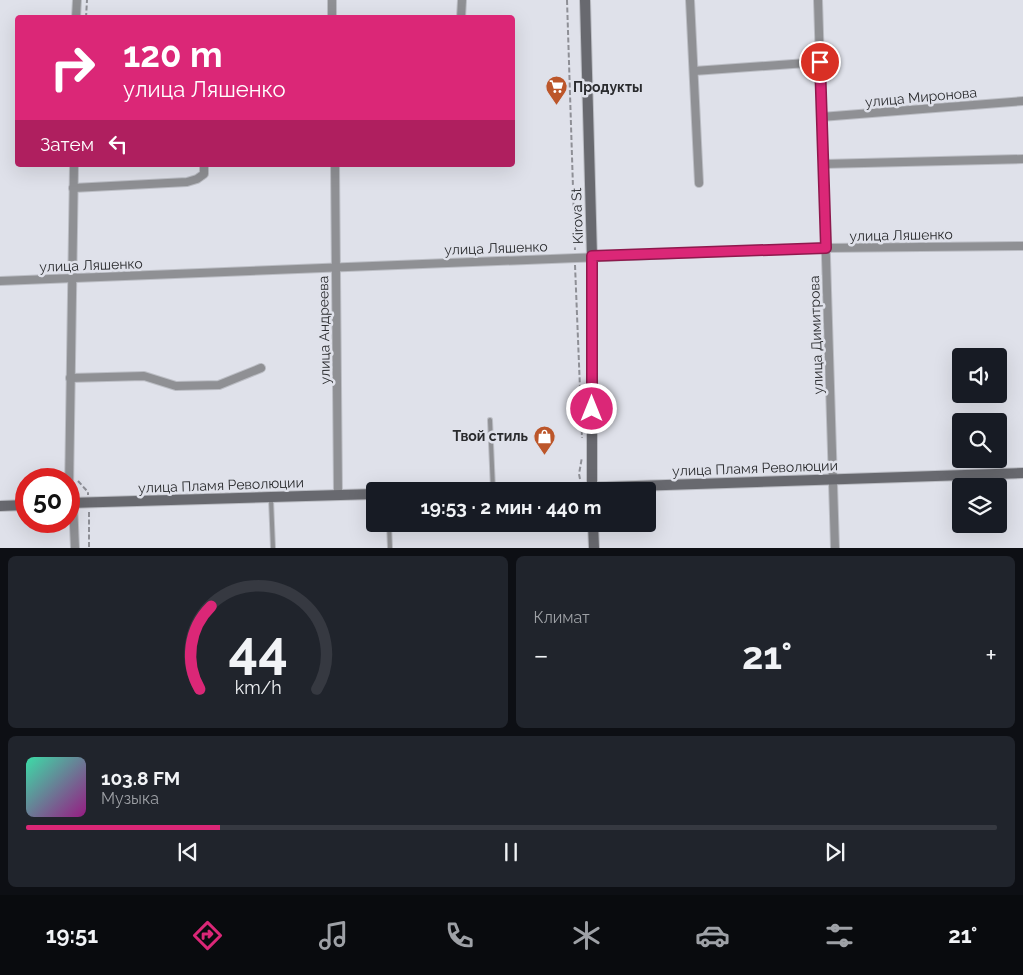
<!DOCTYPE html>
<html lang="ru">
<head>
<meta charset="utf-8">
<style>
	:root { --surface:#171b24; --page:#20242c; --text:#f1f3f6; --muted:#9ea1a6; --line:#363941; --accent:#db2777 }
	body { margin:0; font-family:Raleway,sans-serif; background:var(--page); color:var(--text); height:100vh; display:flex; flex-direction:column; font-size:19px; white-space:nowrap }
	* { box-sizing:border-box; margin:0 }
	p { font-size:16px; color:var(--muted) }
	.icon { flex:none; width:28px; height:28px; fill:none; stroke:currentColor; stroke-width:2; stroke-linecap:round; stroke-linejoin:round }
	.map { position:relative; height:548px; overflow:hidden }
	.panel { display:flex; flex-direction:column; gap:8px; padding:8px; background:#0d0f14; flex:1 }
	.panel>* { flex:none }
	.guide { position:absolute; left:15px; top:15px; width:500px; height:152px; border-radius:5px; box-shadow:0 5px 20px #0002; background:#db2777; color:#fff; overflow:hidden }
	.buttons { position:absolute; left:952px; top:348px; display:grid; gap:10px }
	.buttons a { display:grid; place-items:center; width:55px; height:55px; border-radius:5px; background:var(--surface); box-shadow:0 5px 20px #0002; font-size:25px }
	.speed { position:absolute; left:15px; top:468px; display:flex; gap:10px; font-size:25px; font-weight:700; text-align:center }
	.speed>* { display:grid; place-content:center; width:65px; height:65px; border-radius:50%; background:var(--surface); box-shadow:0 5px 20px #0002; line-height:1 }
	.speed .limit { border:8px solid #d22; background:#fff; color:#111 }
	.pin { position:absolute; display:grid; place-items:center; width:42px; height:42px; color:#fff; margin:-21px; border:2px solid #fff; border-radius:50%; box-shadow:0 1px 5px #0007 }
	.me { position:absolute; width:55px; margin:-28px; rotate:0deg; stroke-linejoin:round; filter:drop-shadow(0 0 4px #0008) }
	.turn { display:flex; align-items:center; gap:18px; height:105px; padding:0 25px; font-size:22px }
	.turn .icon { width:65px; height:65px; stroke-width:2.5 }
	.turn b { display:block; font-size:35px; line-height:42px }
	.then { display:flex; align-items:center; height:48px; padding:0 25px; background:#0003; gap:10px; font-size:19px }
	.big { font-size:38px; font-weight:700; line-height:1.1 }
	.panel .widget { flex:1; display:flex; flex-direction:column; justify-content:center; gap:8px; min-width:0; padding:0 18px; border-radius:8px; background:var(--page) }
	.panel .dial { align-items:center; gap:0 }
	.dial svg { height:130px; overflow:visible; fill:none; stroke:var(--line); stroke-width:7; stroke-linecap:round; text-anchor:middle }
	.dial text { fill:var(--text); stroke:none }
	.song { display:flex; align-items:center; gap:15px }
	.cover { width:60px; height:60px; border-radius:8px; background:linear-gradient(135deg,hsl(160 70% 55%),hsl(310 70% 35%)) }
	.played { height:5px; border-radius:2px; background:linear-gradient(90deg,var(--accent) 20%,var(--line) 20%) }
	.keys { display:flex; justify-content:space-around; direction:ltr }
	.heat { display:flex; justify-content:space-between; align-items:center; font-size:28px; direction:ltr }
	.panel .tiles { flex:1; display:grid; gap:8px; grid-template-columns:1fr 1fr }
	.widget:last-child { grid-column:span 2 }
	.trip { position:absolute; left:366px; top:482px; width:290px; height:50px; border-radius:5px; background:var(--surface); box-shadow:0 5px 20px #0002; font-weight:700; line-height:50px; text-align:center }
	.menu { display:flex; height:80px; justify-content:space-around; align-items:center; background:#090b0e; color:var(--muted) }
	.menu .icon { width:35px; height:35px }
	.menu .active { color:var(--accent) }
	.menu b { font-size:22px; color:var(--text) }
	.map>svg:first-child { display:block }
</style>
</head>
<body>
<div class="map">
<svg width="1023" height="548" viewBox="0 0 1023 548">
	<rect width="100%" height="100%" fill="#dfe1ea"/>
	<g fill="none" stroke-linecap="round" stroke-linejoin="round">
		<defs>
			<g id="lane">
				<path d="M490,420l3,69"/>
				<path d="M271,499l2,49"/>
				<path d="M389,524l1,24"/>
			</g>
			<g id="street">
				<path d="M332,0v18"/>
				<path d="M690,0l9,183"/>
				<path d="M818,0l17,548"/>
				<path d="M76,18l1,-18"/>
				<path d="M461,18l1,-18"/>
				<path d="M694,71l126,-9"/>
				<path d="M821,117l202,-16"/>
				<path d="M823,164l200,-5"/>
				<path d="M335,165l3,330"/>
				<path d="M73,188l114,-6 10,-3 7,-5v-9"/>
				<path d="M0,281l825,-33 198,-2"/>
				<path d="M70,378l74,-2 32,10 43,-1 42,-17"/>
				<path d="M69,491l5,-326"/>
				<path d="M73,503l2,45"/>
			</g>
			<g id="secondary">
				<path d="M585,0l7,257v234"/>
				<path d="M489,491l534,-18"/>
				<path d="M69,503l306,-9"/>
				<path d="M0,506l26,-1"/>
				<path d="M593,524l1,24"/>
			</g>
		</defs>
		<use href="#lane" stroke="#bbbdc4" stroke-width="6"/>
		<use href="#street" stroke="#bbbdc4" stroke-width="10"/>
		<use href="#secondary" stroke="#bbbdc4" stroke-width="12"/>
		<g stroke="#8e8f96" stroke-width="2" stroke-dasharray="5 2.5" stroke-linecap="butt">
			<path d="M567,0l8,250"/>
			<path d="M86,18l1,-18"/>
			<path d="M575,265l7,173"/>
			<path d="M580,479l-1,-5 3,-17"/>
			<path d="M78,481l10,11v3"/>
			<path d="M89,512v36"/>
		</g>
		<use href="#lane" stroke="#8f9094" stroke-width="4"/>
		<use href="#street" stroke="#8f9094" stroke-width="8"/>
		<use href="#secondary" stroke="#68696f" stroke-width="10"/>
	</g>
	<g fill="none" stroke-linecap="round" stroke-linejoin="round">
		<defs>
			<path id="route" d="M592,409v-153l234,-8 -6,-186"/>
		</defs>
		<use href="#route" stroke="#8e194d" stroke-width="12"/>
		<use href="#route" stroke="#db2777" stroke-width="9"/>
	</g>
	<defs>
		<symbol id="supermarket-pin" viewBox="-11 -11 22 30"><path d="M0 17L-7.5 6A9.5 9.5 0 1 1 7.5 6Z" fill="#bc562a" stroke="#dfe1ea"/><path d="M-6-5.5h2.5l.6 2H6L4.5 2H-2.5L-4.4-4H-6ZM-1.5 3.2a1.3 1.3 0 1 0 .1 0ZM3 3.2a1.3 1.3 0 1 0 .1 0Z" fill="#fff"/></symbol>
		<symbol id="shop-pin" viewBox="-11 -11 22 30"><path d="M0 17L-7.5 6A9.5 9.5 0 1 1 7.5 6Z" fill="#bc562a" stroke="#dfe1ea"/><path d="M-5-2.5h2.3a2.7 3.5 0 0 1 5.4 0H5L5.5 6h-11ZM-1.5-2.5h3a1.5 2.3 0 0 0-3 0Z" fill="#fff"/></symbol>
	</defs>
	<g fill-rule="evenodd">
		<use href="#supermarket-pin" x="544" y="74" width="25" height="34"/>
		<use href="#shop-pin" x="532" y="424" width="25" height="34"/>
	</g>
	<g text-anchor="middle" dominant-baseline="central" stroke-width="5" stroke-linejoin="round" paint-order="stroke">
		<g font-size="14" font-weight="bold" fill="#2a2b2e" stroke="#dfe1ea" text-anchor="start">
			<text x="573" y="87">Продукты</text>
			<text x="528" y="436" text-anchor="end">Твой стиль</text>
		</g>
		<g font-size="14" fill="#2a2b2e" stroke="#dfe1ea">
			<text transform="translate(921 97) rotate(-5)">улица Миронова</text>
			<text transform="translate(577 216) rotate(-92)">Kirova St</text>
			<text transform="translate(901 235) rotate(-1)">улица Ляшенко</text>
			<text transform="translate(496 248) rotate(-2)">улица Ляшенко</text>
			<text transform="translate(91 265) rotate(-2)">улица Ляшенко</text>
			<text transform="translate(324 330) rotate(-91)">улица Андреева</text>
			<text transform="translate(816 335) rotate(-92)">улица Димитрова</text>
			<text transform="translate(755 468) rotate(-2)">улица Пламя Революции</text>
			<text transform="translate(221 485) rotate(-2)">улица Пламя Революции</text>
		</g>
	</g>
</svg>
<div class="buttons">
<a><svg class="icon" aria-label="sound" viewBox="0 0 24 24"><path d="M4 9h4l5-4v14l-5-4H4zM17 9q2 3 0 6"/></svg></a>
<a><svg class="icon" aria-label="search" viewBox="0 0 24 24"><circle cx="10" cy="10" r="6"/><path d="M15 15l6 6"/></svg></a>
<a><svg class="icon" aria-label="layers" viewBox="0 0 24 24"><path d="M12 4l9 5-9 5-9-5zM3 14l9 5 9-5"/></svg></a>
</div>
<div class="speed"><div class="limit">50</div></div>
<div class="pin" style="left:820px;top:62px;background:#d93025"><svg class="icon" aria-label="arrive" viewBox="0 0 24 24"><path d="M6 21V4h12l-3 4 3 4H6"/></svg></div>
<svg class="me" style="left:592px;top:409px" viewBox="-20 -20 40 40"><circle r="17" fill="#db2777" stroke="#fff" stroke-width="3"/><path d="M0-11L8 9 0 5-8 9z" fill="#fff"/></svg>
<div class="trip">19:53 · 2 мин · 440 m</div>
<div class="guide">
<div class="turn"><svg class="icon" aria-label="right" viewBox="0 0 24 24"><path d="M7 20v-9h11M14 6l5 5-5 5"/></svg><div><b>120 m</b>улица Ляшенко</div></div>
<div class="then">Затем<svg class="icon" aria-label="left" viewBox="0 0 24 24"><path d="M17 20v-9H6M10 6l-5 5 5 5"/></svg></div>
</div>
</div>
<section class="panel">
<div class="tiles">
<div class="widget dial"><svg viewBox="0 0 100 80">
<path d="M14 69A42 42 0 1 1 86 69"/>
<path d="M14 69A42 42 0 0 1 21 18" stroke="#db2777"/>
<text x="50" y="56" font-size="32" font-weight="700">44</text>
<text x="50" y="72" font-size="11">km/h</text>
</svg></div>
<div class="widget"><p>Климат</p>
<div class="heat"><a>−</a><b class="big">21°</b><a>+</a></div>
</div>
<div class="widget">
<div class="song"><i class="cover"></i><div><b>103.8 FM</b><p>Музыка</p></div></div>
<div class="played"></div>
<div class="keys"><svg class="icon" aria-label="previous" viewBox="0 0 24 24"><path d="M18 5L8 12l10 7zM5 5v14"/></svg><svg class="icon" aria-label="pause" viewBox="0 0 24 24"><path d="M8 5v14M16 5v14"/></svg><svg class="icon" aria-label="next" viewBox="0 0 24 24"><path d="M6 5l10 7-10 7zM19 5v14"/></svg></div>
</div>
</div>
</section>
<nav class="menu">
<b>19:51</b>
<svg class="icon active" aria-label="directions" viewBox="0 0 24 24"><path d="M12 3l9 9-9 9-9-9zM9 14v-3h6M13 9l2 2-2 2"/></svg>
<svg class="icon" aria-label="music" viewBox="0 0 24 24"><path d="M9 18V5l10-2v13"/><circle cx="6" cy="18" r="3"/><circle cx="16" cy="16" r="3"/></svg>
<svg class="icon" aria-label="phone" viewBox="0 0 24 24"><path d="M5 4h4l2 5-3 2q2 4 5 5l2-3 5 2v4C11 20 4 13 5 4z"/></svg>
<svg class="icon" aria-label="climate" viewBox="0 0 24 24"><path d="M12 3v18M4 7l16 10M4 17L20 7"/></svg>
<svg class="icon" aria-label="car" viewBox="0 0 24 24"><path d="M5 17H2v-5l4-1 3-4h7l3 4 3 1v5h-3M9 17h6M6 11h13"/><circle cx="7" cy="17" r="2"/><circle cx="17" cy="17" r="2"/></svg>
<svg class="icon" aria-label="filters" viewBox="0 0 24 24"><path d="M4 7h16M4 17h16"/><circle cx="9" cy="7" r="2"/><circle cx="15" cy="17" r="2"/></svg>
<b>21°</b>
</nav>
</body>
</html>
